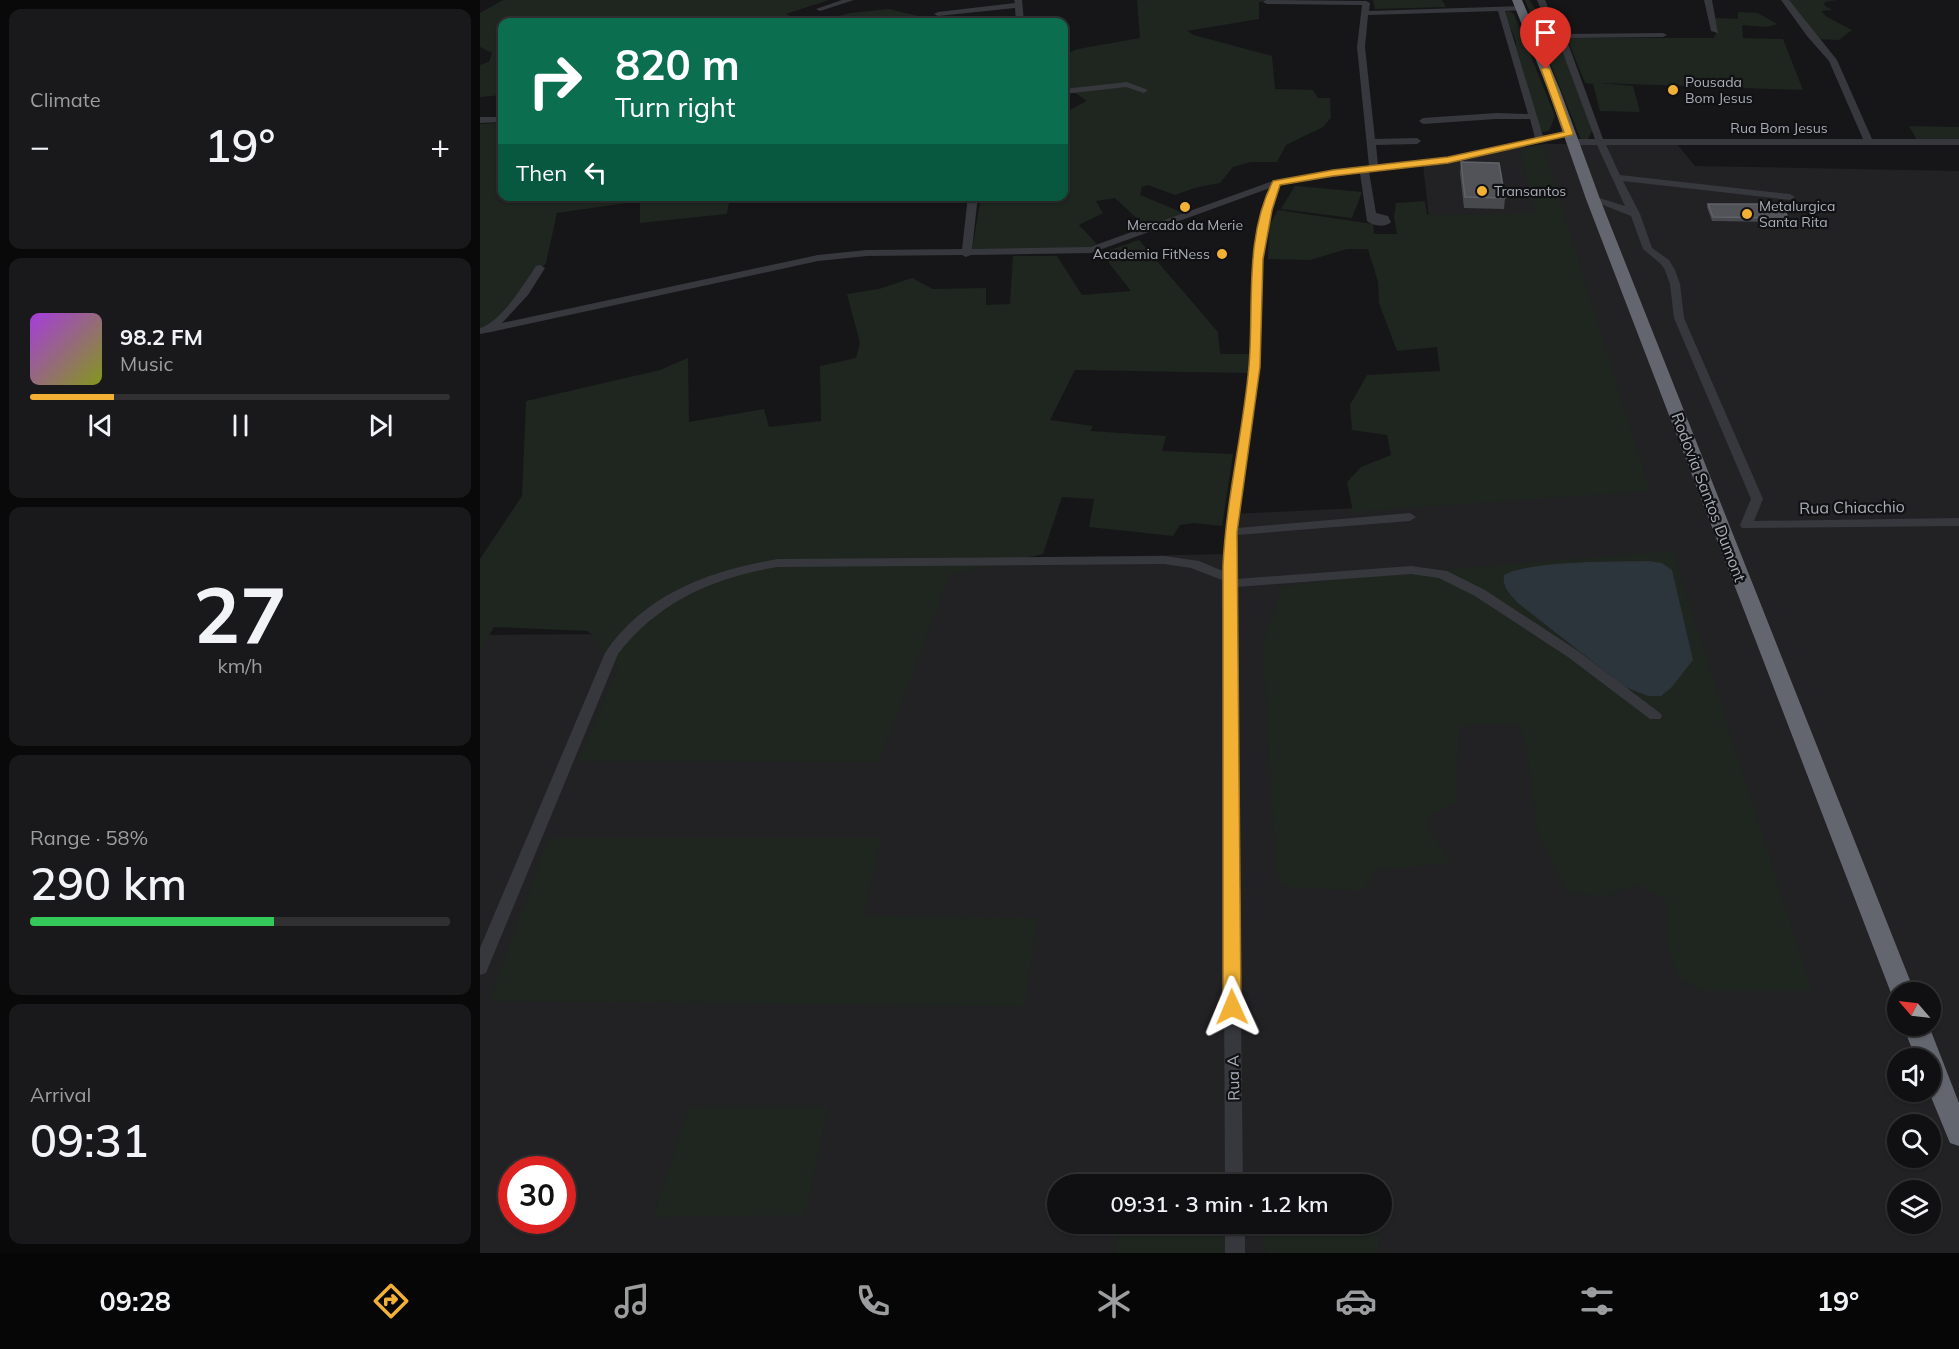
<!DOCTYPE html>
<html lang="en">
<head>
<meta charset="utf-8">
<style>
	:root { --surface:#101012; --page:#19191b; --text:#f1f3f6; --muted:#9c9d9f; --line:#303032; --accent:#f2b134 }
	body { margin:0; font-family:Mulish,sans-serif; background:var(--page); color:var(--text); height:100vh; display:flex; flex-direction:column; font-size:22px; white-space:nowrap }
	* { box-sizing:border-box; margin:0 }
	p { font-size:20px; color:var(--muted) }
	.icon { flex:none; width:33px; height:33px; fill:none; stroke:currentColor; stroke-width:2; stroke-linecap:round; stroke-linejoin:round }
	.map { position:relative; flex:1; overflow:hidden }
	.panel { display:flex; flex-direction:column; gap:9px; padding:9px; background:#09090a; width:480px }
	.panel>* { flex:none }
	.guide { position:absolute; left:18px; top:18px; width:570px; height:183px; border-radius:12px; box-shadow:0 2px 4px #0004,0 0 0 2px var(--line); background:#0b6e4f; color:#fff; overflow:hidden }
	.needle { width:39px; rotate:298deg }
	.buttons { position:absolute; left:1407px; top:982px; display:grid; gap:12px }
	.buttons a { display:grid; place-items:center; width:54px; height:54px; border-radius:50%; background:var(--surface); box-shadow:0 2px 4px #0004,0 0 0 2px var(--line); font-size:30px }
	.speed { position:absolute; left:18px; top:1156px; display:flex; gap:12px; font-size:30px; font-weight:700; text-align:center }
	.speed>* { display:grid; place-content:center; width:78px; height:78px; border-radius:50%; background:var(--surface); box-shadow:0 2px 4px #0004,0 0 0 2px var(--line); line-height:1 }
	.speed .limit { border:9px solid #d22; background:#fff; color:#111 }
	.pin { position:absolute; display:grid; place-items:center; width:51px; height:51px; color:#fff; margin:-62px -26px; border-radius:50% 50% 50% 0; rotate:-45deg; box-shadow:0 0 6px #0007 }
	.pin .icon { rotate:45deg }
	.me { position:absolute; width:66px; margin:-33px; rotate:359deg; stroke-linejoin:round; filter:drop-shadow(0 0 4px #0008) }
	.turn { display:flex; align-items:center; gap:21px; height:126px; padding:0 18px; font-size:27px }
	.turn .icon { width:78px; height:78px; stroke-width:2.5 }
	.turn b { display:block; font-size:42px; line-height:51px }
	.then { display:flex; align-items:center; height:57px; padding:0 18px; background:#0003; gap:12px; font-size:22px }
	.big { font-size:45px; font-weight:600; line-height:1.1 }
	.panel .widget { flex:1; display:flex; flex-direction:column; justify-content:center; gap:9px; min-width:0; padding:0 21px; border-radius:12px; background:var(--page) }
	.panel .dial { align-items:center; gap:0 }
	.dial b { font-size:78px; line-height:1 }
	.song { display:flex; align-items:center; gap:18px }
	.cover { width:72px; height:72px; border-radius:9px; background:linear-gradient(135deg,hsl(280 70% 55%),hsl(70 70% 35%)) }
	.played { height:6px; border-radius:3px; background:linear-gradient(90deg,var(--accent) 20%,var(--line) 20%) }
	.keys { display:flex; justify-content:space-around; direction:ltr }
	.heat { display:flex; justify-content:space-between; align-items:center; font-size:33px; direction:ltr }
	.charge { height:9px; border-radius:4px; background:linear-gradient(90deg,#34c759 58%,var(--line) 0) }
	.trip { position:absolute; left:567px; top:1174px; width:345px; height:60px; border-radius:30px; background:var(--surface); box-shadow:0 2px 4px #0004,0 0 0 2px var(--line); font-weight:600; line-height:60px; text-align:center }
	.tab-bar { display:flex; height:96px; justify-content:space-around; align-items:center; background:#060607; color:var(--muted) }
	.tab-bar .icon { width:42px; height:42px }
	.tab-bar .selected { color:var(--accent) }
	.tab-bar b { font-size:27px; color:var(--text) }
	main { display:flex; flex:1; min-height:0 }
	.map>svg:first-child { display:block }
</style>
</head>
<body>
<main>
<section class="panel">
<div class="widget"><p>Climate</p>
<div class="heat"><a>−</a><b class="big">19°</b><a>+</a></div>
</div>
<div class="widget">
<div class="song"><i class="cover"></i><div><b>98.2 FM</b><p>Music</p></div></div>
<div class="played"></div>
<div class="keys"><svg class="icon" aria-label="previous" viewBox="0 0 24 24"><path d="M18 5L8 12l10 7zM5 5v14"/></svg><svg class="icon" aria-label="pause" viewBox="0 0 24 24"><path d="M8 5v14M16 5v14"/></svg><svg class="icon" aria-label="next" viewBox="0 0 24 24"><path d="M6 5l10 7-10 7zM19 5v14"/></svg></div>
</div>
<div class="widget dial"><b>27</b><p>km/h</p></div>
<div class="widget"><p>Range · 58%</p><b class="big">290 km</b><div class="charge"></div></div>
<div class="widget"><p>Arrival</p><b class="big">09:31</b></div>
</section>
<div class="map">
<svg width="1479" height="1253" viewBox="0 0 1479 1253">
	<rect width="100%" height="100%" fill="#161618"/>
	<path fill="#222225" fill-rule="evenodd" d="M1196,143l19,23 264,5v1082h-1479v-618l146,-1 152,-71 451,-9 4,-40 227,-11 -37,-339 121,-20zM1418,993h32v33h-32zM1418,1059h32v33h-32zM1418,1125h32v33h-32zM32,1170h50v51h-50zM578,1185h324v39h-324zM1418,1191h32v33h-32z"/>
	<g fill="#1e261f">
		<path d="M23,0h326l-43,14 16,8h-300v73l-22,2v-32l9,-3 3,-9 -12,-6v-34z"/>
		<path d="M657,0h156l-34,2v17l-72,12 7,4 78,21 3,33 38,1 5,8h12l1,20 -8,9 -37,18 -9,17h-26l-18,5 -13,16 -22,4 -23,8 -27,-10 -6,2 -2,8 46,19 -39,14 -32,-30 -19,3 7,12 -24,12 18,19 -11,4 -114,2 9,-53 83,-1v-83l23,-12 -10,-7 -13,-5v-35l14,-5 62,-11z"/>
		<path d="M893,0h69l4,7 -71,2z"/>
		<path d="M1045,0h4l30,42 30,77 3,12 -5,10 -6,-1z"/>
		<path d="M1307,0h49l-11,2 -1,3 8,5 -11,1 6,6 25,13 -13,10 -21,-1z"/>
		<path d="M409,9l54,13h-128l35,-9z"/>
		<path d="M1029,11l5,3 41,102 -6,15 -7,1 -7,-14 -11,-36 2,-3 -10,-31v-7l-12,-29z"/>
		<path d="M1258,12l20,1 19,11 -10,3 -25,-2 1,13 40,1 20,51 -204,-7 34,3 7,26 -40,-1 -7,-27 -8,-1 -18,-45h147l3,-7 -3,-13 24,1z"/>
		<path d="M22,123v25l-7,21h7v27l228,1 -3,17 -87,9v-22l-83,12 -11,50 -56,63 -10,3v-205z"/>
		<path d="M1429,126l50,1v14l-42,-1z"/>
		<path d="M1063,145l107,346 -297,21 -6,-30 14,-15 30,-12 -4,-20 -35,-5 -2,-25 17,-30 73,-4 -3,-24 -40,4 -18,-48 -1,-21 -10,-33h-21l-37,11 -42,-1 1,-33 9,-16 95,14 1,10h23l-3,-16 2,-15 29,-2 2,14 109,-2 -16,-63z"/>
		<path d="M815,186h1l66,6 -10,26 -71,-9z"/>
		<path d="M659,240l79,92 2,22h29v19l-174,-3 -25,50 43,6 -3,5 76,5 -4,15 71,3 -11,72 -28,-3 -14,2 -7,11 -84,-9 5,-28 -32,-2 -19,57 -93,21 -71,187 -301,-1 40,-93 -30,-37 -94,-4 -14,24v-92l42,-63 4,-95 134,-31 28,-12 1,64 75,-13 5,18 52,-6 -1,-55 36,-8 4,-15 -13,-49 32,-5 33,-11 21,11 53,-1v17l24,-1 3,-48h44l25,39 49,-4 -30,-38z"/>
		<path d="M1193,551l139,440h-109l-21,-10 -9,-15 -4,-21v-42l-29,-18 -18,4 -16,8 -40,-5 -29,-61 -11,-89 -9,-18h-40l-18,3 -3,76 -24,11 -6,10 25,39 -75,7 -13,21 -73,-4 -10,-4 -4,-16 -12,-203 1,-27 15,-42v-8l68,-10z"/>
		<path d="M69,838h332l-17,78 173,2 -12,88 -536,-5z"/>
		<path d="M209,1107h139l-22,108 -153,2z"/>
		<path d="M640,1224h105v29h-109l-2,-9z"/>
		<path d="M779,1224h119l1,29h-113z"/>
	</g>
	<path fill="#2c353c" d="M1168,561l14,2 10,7 21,90 -22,28 -10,8h-13l-23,-9 -107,-84c-8,-9 -16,-16 -14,-28 30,-15 108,-13 144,-14z"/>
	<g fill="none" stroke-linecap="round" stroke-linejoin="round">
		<g fill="#37383d" fill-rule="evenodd">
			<path d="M362,0h12l-34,11 -4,-2z"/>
			<path d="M534,0h8l2,22h-8l-1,-14 -77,8 -4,-2 4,-2 77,-9z"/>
			<path d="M786,0l100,1 4,2 -1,8 154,-5v4l-18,1 38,125 26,-6 4,3 -33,10 -92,20 -79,9 7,41 12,3 3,6c-6,6 -18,4 -24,-1l-7,-48 -80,12 -11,35 -6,39 -3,108 -22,161 172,-15 6,4 -6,4 -173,14 -1,44 175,-13 36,5 38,19 93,61 82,62 2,3 -2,3h-10l-82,-62 -93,-61 -36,-18 -28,-4 -175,13 7,598h-18l-3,-605 -31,-12 -27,-4 -386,3c-64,10 -120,35 -160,87l-130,314 -2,5 -6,2v-27l125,-295c39,-59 106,-83 173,-94l386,-3 35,5 24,10c3,-69 20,-137 26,-205 5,-64 0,-115 21,-178l-179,65 -120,2 -5,2 -4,-2 -95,1 -49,5 -327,71 -11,2v-6c20,-5 45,-45 56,-62l4,-1 5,3 -17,27 -26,28 316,-68 49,-5 95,-1 6,-53h10l-6,53 118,-2 183,-66 96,-15 -12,-119 5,-42 -95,-1 -4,-2zM1018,11l30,103 -32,-1 -73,5 -4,3 4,3 73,-5h34l5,19 -87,19 -70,8 -2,-20 41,-1 4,-3 -4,-3 -42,1 -10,-92 3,-32z"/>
			<path d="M1057,0h8l10,24 8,10 100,-1 4,2 -4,2 -97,1 37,101h260l-34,-78 -22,-25 -26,-36h8l48,60 35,79h87v6h-353l14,30 170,19 5,3 -5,3 -167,-19 17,33 12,34 17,12 6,10 5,14 4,34 79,181 -9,22 205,-3v8l-217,2 -2,-3 11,-26 -77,-181 -4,-34 -5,-14 -4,-6 -18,-15 -12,-33 -43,-17 5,-3 32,10 -28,-61h-26l-4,-3 4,-3h24l-38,-102 -10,-12z"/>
			<path d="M1224,0h8l6,33 -7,-2z"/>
			<path d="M647,82l21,8 -4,3 -18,-6 -62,7v-5z"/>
			<path d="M0,117h22v5l-22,1z"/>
			<rect x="745" y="1224" width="20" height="29"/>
		</g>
		<g fill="#63666e" fill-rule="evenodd">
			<path d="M1032,0h10l38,90 40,109 315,794h-17v8l-7,-8 -305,-794 -38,-109z"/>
			<path d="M1423,1026h26l30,77v43l-9,-3 -21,-51 1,-33h-14z"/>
		</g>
	</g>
	<g fill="#47494d">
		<path d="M981,162l44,36 -1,11 -40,-1 -4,-35z"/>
		<path d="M1228,204l80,14 -1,4 -75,-1 -5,-14z"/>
	</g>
	<g fill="#525359" stroke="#5f6168" stroke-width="1.5">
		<path d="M981,162l38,1 6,35 -40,-1z"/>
		<path d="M1228,204h74l6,14 -75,-1z"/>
	</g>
	<path fill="#f2b134" stroke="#9d7322" stroke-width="1.5" d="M1066,67l4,2 23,64 -1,2 -124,28 -115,13 -53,9 -8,25 -9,49 -3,108 -23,165 4,475 -3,5 -6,2 -6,-2 -3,-5v-441c3,-67 20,-133 26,-200 5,-60 -5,-129 24,-185l60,-11 115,-13 116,-25 -23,-63z"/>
	<g fill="#f2b134" stroke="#111113" stroke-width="2">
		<circle cx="1193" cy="90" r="6"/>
		<circle cx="1002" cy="191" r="6"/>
		<circle cx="705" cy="207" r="6"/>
		<circle cx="1267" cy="214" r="6"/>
		<circle cx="742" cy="254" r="6"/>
	</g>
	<g text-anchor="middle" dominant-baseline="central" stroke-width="4.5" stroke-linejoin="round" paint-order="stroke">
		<g font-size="14" fill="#a8adb8" stroke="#111113" text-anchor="start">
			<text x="1205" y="82">Pousada<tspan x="1205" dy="16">Bom Jesus</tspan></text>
			<text x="1014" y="191">Transantos</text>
			<text x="1279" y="206">Metalurgica<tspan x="1279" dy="16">Santa Rita</tspan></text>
			<text x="705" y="225" text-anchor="middle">Mercado da Merie</text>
			<text x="730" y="254" text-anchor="end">Academia FitNess</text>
		</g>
		<g font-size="14" fill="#a8adb8" stroke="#111113">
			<text x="1299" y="128">Rua Bom Jesus</text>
		</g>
		<g font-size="16" fill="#a8adb8" stroke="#111113">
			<text transform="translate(1229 497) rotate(69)">Rodovia Santos Dumont</text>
			<text transform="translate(1372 507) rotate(-1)">Rua Chiacchio</text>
			<text transform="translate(753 1078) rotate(-91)">Rua A</text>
		</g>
	</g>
</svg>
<div class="buttons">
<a><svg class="needle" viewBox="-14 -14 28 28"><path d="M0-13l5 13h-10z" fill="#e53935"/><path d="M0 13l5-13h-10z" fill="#9c9d9f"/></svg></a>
<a><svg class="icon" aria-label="sound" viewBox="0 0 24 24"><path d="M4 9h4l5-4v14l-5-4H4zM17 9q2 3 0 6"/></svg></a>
<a><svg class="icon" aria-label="search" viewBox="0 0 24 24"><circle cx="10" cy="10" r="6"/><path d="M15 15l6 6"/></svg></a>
<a><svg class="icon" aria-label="layers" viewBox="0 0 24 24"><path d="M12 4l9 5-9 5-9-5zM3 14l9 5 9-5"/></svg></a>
</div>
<div class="speed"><div class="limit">30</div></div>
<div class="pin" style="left:1066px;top:69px;background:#d93025"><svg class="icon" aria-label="arrive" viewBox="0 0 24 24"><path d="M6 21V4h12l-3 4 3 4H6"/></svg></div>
<svg class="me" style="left:752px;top:1007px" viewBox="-20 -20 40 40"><path d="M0-17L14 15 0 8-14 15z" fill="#f2b134" stroke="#fff" stroke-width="4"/></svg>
<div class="trip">09:31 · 3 min · 1.2 km</div>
<div class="guide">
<div class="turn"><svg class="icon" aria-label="right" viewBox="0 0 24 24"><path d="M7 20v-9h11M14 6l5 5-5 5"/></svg><div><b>820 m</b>Turn right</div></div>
<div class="then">Then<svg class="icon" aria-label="left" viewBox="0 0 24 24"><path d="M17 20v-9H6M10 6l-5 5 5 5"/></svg></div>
</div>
</div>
</main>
<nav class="tab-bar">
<b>09:28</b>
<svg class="icon selected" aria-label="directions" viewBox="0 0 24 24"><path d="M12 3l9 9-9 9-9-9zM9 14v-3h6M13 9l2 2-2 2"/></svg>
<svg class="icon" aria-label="music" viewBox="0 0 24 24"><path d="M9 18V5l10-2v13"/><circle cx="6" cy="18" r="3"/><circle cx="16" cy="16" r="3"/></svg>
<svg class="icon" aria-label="phone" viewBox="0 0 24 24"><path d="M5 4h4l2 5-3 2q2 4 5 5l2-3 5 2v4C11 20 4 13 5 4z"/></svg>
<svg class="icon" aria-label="climate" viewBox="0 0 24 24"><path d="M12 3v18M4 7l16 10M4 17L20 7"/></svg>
<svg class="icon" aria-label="car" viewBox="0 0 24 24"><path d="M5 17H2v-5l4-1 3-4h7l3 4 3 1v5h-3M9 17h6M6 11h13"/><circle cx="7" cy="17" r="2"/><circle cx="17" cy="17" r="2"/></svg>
<svg class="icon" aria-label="filters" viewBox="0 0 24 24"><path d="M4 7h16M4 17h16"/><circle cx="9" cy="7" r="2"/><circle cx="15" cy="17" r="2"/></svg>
<b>19°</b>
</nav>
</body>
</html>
